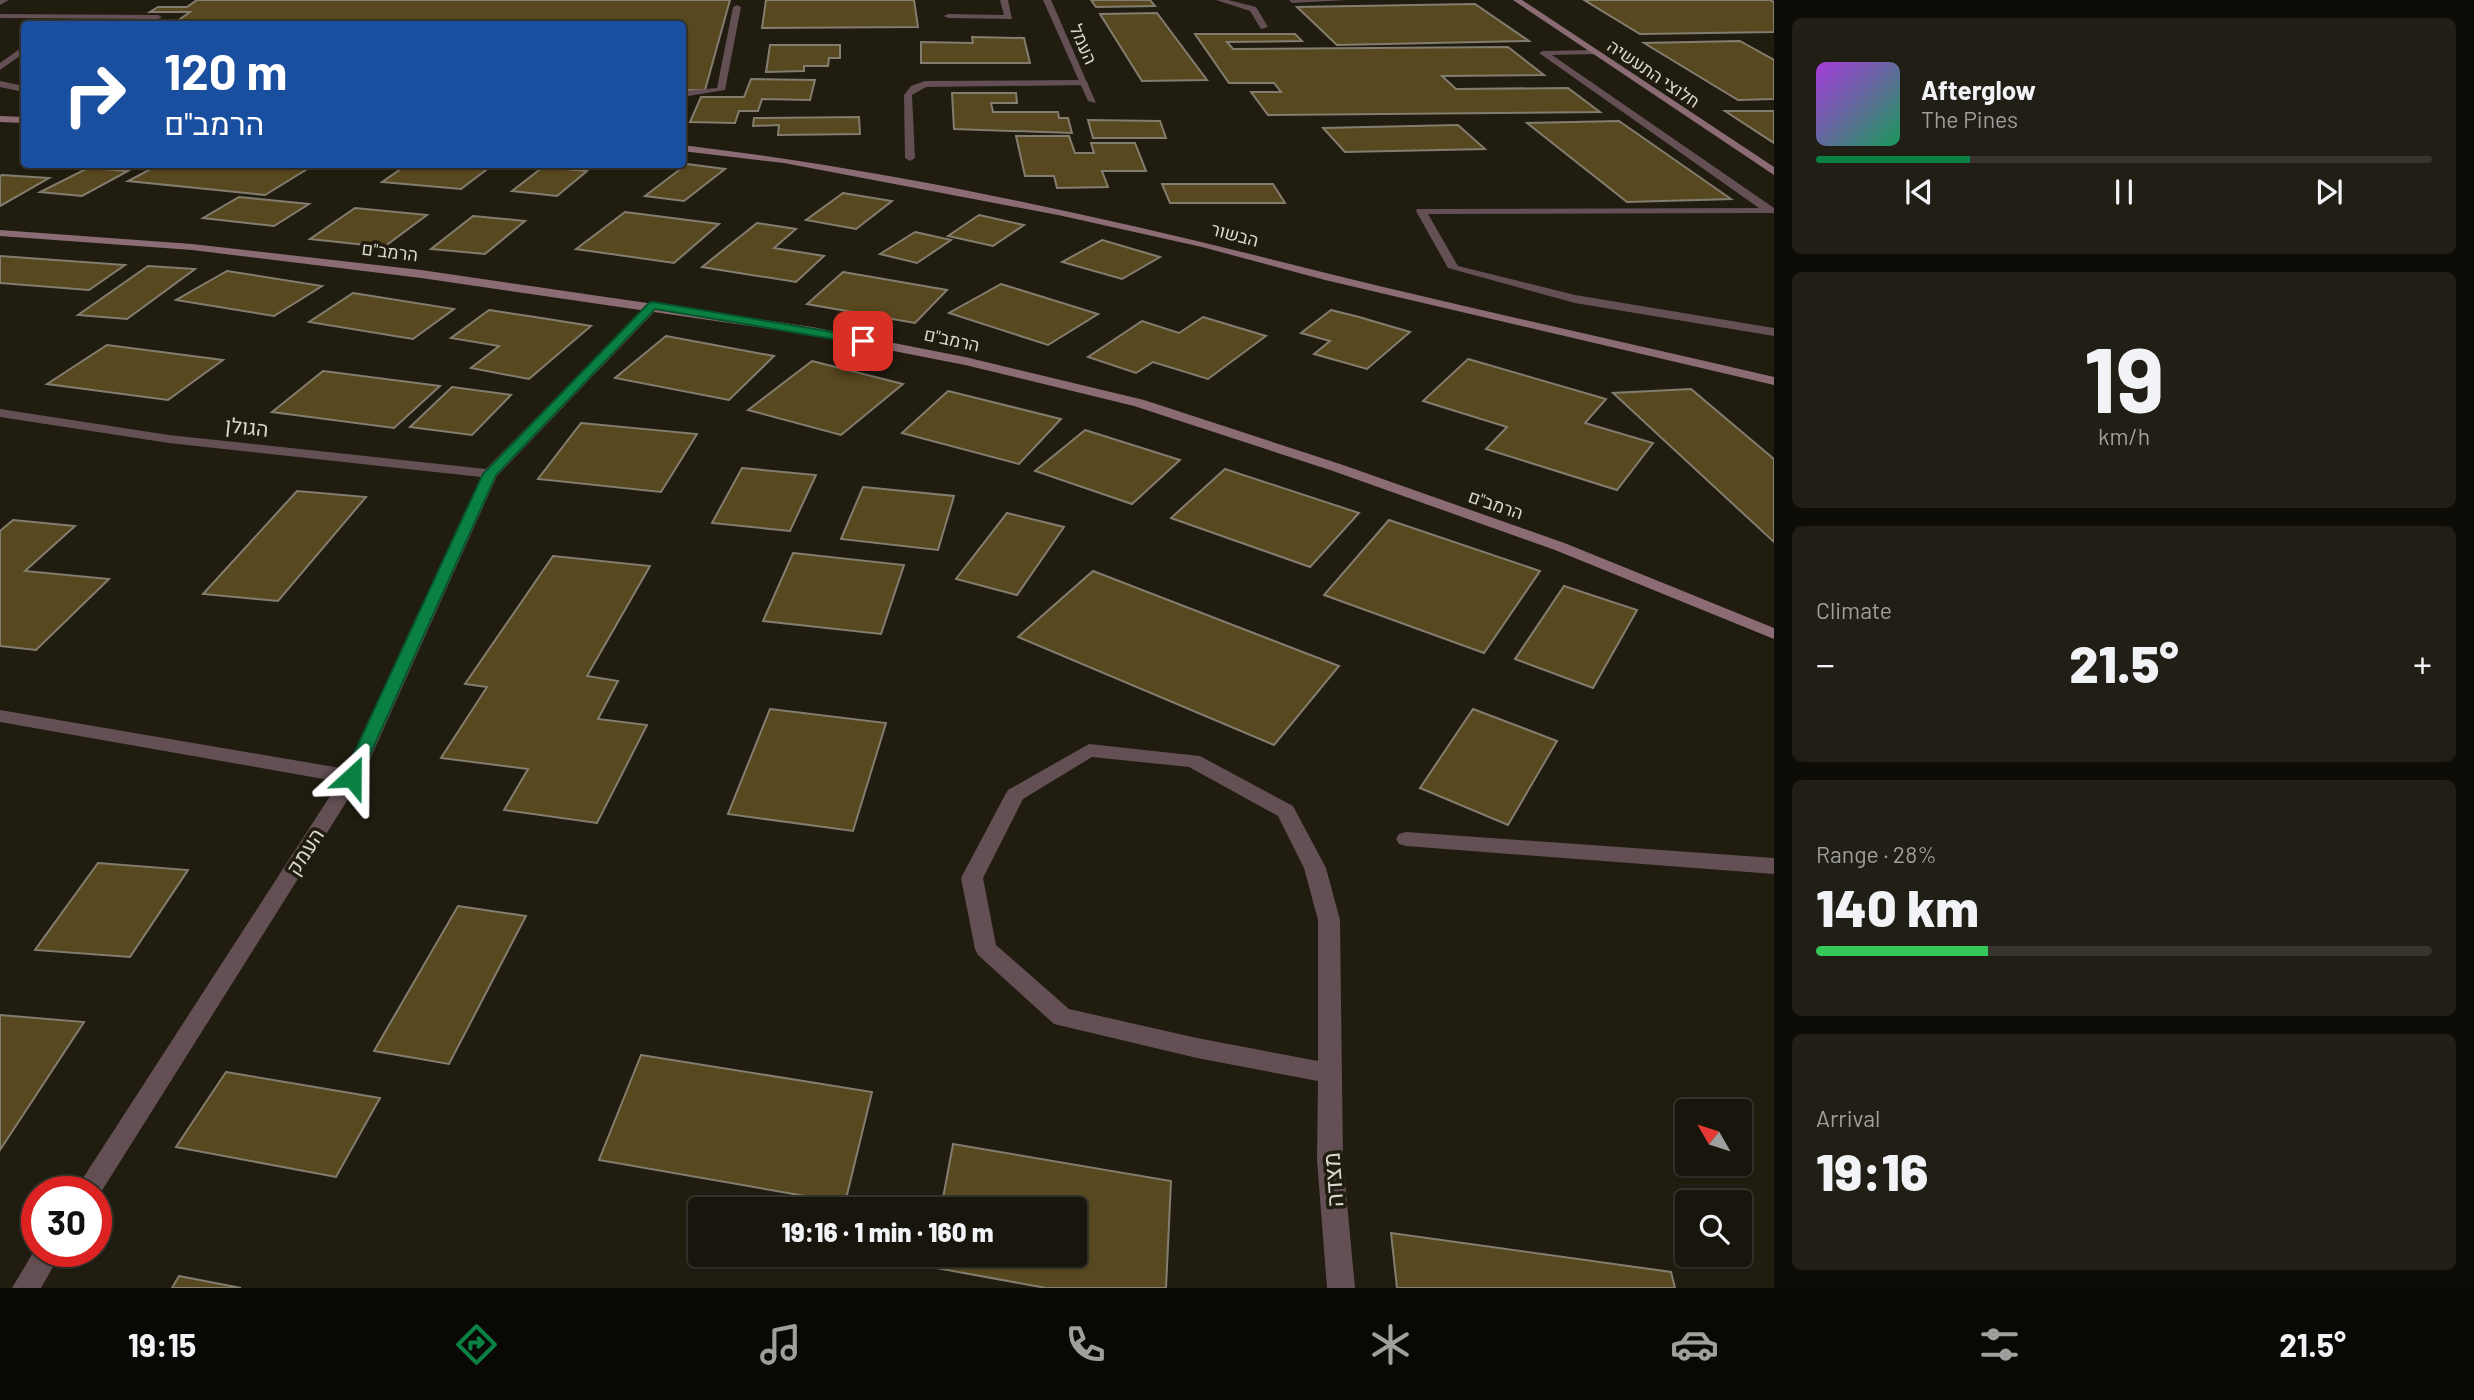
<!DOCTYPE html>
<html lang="en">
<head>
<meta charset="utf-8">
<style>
	:root { --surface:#18150c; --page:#211e15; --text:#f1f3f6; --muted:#9f9f9d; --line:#36342d; --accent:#0b8043 }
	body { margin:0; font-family:Barlow,Heebo,sans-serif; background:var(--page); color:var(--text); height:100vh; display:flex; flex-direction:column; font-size:26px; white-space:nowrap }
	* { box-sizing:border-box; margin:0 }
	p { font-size:23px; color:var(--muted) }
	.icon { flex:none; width:38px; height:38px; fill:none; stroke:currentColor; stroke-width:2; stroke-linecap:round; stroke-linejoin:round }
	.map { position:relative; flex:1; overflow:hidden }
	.details { display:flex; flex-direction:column; gap:18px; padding:18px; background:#0d0c07; width:700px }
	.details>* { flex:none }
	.top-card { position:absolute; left:21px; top:21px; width:665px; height:147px; border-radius:7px; box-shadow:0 2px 5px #0004,0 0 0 2px var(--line); background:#1a4fa0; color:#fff; overflow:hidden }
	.needle { width:46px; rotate:309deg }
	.controls { position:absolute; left:1675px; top:1099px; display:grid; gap:14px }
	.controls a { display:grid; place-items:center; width:77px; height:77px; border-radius:7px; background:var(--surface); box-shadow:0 2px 5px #0004,0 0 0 2px var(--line); font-size:35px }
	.speed { position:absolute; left:21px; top:1176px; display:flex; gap:14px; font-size:35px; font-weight:700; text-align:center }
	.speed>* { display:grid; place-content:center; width:91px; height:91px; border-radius:50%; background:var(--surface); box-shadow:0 2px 5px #0004,0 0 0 2px var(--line); line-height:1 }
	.speed .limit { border:10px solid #d22; background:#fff; color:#111 }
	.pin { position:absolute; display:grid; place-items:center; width:60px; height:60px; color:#fff; margin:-30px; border-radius:14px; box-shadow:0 4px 10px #0006 }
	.me { position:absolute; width:77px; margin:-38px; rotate:24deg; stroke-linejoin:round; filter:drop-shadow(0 0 5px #0008) }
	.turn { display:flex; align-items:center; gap:24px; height:147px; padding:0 28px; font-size:32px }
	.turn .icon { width:91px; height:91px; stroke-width:2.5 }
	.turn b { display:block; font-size:49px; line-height:60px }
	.big { font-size:52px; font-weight:800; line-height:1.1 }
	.details .tile { flex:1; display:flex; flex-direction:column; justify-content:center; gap:10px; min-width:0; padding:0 24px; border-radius:10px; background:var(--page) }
	.details .dial { align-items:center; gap:0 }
	.dial b { font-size:91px; line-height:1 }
	.song { display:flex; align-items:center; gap:21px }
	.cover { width:84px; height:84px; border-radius:10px; background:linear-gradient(135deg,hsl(280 70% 55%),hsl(150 70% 35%)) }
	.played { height:7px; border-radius:4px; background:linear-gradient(90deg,var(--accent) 25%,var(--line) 25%) }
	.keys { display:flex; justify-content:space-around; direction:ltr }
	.heat { display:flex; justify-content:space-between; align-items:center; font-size:38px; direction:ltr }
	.charge { height:10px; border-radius:5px; background:linear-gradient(90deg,#34c759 28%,var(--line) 0) }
	.trip { position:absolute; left:688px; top:1197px; width:399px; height:70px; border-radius:7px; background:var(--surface); box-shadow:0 2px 5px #0004,0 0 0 2px var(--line); font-weight:800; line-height:70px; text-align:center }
	.tab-bar { display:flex; height:112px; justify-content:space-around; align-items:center; background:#0a0805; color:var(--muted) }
	.tab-bar .icon { width:49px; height:49px }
	.tab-bar .selected { color:var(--accent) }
	.tab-bar b { font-size:32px; color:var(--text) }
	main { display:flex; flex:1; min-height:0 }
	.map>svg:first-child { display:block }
</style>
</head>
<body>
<main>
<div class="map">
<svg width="1774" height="1288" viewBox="0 0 1774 1288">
	<rect width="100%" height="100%" fill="#201c10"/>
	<g fill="#58481f" stroke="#837d6f" stroke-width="2">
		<path d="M197,0h533l-25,90h-23v-66h-509l17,-12h-40l8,-5h29z"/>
		<path d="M766,0h148l4,27 -156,1z"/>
		<path d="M1091,0h59l5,6 -59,1z"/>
		<path d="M1584,0h186l4,2v30l-134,2z"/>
		<path d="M1475,4l54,37 -192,4 -40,-38z"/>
		<path d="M1157,13l50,67 -65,1 -42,-67z"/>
		<path d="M1195,34h100l7,7 -75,1 6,7 275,-2 36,28 -102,1 14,13 112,-1 32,24 -332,3 -17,-23h30l-7,-9h-45z"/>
		<path d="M972,37l52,1 6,25h-109v-21l52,1z"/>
		<path d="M1740,41l34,19v39l-36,1 -94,-57z"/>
		<path d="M770,45h70v13h-11l-1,8h-24v5l-38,1z"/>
		<path d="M751,79l64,1 -5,20 -48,-1 -4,12h-19l-4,12 -45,-1 11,-25h43z"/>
		<path d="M952,93h64l1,10h-26l2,9h65l1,6h9l4,15 -118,-4z"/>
		<path d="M1725,111h49v32z"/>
		<path d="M859,117l1,17 -82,1 1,-10 -26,1 1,-8z"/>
		<path d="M1088,120l72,1 6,17h-73z"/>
		<path d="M1619,121l112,78 -104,3 -100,-79z"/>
		<path d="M1458,125l27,24 -140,3 -22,-24z"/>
		<path d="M1016,136h53l6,17h19l-3,-10h44l11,28h-44l6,16 -51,1 -3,-12h-29z"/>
		<path d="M160,164h112l37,4 -44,27 -137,-14z"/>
		<path d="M408,164h86l-33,25 -79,-7z"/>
		<path d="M687,164l38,5 -41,32 -39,-5z"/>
		<path d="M543,167l44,4 -30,25 -45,-5z"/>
		<path d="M88,168l40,3 -46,25 -42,-4z"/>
		<path d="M0,176l2,-1 47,3 -49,28z"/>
		<path d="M1162,184h111l12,19h-115z"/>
		<path d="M843,193l49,8 -36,28 -50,-9z"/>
		<path d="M239,197l70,7 -35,22 -71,-8z"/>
		<path d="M355,208l72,7 -43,32 -74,-8z"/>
		<path d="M625,212l94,12 -45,39 -98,-14z"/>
		<path d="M979,215l45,10 -31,21 -45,-10z"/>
		<path d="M473,216l52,5 -40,33 -54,-5z"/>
		<path d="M757,223l39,6 -22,19 50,8 -28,26 -94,-15z"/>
		<path d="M915,232l36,8 -34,23 -37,-9z"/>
		<path d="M1102,240l58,17 -38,22 -60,-17z"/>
		<path d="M0,256l125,9 -36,25 -89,-7z"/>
		<path d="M148,266l47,3 -68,50 -49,-4z"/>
		<path d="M227,271l95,15 -48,30 -98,-16z"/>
		<path d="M843,272l104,18 -32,33 -108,-19z"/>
		<path d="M1001,284l97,30 -50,31 -99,-32z"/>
		<path d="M353,293l101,16 -41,30 -104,-17z"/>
		<path d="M489,310l46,7 56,9 -62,53 -58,-11 28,-22 -48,-8z"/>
		<path d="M1331,310l28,7 51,15 -43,37 -53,-15 16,-13 -29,-8z"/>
		<path d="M1203,317l63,19 -58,43 -55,-17 -17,11 -48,-16 54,-36 37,12z"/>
		<path d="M666,336l108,20 -45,44 -114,-22z"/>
		<path d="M107,345l116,15 -55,40 -121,-16z"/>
		<path d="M1468,359l138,40 -21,24 68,20 -36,47 -131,-41 21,-22 -84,-26z"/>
		<path d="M812,361l91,23 -62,51 -93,-25z"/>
		<path d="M323,371l117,15 -46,42 -122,-16z"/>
		<path d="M452,387l59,8 -39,40 -62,-8z"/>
		<path d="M1691,389l83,70v83l-161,-149z"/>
		<path d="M948,391l113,28 -42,45 -117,-31z"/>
		<path d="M581,423l116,11 -36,58 -123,-13z"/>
		<path d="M1085,430l95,30 -48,44 -97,-33z"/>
		<path d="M742,468l74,7 -26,56 -78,-8z"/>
		<path d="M1225,469l134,44 -49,54 -139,-49z"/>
		<path d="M863,487l91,9 -16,54 -97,-11z"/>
		<path d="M297,491l69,6 -88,104 -75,-7z"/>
		<path d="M1007,513l57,14 -47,68 -61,-16z"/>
		<path d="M13,520l62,6 -50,45 84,8 -73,71 -36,-4v-115z"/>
		<path d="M1389,520l151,51 -56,82 -160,-58z"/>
		<path d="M793,553l111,12 -23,69 -118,-13z"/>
		<path d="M553,556l97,10 -63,110 31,5 -20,38 49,6 -50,98 -93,-13 24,-41 -87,-11 46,-71 -22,-3z"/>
		<path d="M1093,571l246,95 -65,79 -256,-108z"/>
		<path d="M1564,586l73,24 -44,78 -78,-29z"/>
		<path d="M770,709l116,14 -33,108 -125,-17z"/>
		<path d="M1473,709l84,32 -49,84 -88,-37z"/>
		<path d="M98,863l90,7 -58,87 -95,-7z"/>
		<path d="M458,906l68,10 -77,148 -75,-13z"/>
		<path d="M0,1015l84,7 -84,128z"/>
		<path d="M641,1055l231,37 -27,111 -246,-43z"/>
		<path d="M226,1072l154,26 -44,79 -160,-30z"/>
		<path d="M953,1144l218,37 -5,107h-120l-115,-21 2,-12h141v-46h-133z"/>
		<path d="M1391,1233l280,39 4,16h-278z"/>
		<path d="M179,1276l62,12h-69z"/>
	</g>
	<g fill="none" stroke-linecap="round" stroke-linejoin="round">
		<g fill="#634f54" fill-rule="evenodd">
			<path d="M1000,0h8l4,19 -64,-1 -4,-2 4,-2 56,1z"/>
			<path d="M1216,0h12l28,7 12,20 -7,2 -11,-18z"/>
			<path d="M1289,0h58l-55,3z"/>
			<path d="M737,5l4,2 -16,83 -43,7v-6l35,-3 16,-81z"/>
			<path d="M0,14l158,1 4,2 -4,2 -158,-1z"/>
			<path d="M21,48h3v5l-24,17v-7z"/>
			<path d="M1594,50l3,4 -45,1 222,153v5l-346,1 30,52 117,29 199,33v8l-199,-33 -127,-35 -32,-57 1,-2 342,-1 -220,-155 4,-2z"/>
			<path d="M1084,80l4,3 -1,2 -161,2 -14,8 3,63 -5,3 -5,-3 -1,-63 7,-9 14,-5z"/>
			<path d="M0,81l24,5v6l-24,-5z"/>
			<path d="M0,710l352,60 7,2 3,5 -3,5 -7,2 -352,-62z"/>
			<path d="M1406,832l368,26v16l-368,-28 -7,-2 -3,-5 3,-5z"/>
		</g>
		<g fill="#634f54" fill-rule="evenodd">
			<path d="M0,0h9l-9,5z"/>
			<path d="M1043,0h8l45,103 -8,-2z"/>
			<path d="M653,302l6,4 -2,3 -160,167 -135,301 -266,423v-8h-22l269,-416 138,-299 -312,-34 -169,-26v-8l169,26 317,34 163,-166z"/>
			<path d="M1089,744l111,12 93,50 33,62 14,52 3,240 12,128h-28l-10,-128 1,-79 -121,-23 -143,-34 -76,-69 -3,-6 -14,-71 44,-83 3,-5zM1092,757l97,10 89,49 26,52 14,52v141l-121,-23 -128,-29 -73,-64 -13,-67 40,-79z"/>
			<path d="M37,1246v5h25l-21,37h-29z"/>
		</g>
		<g fill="#8c6c74" fill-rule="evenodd">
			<path d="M1513,0h9l252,167v8z"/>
			<path d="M0,116l24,1v6l-24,-1z"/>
			<path d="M682,145c218,26 432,74 644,128 149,37 299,69 448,104v8l-449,-105 -123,-33 -144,-32 -274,-52 -102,-12z"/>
			<path d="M0,230l192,14 229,26 391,57 153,30 179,43 199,65 224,79 207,84v11l-219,-89 -222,-79 -199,-65 -169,-41 -153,-30 -391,-57 -229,-28 -192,-14z"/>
		</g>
	</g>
	<path fill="#0b8043" stroke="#07532c" stroke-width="2" d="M653,302l210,35 6,4 -6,3 -208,-35 -159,166 -136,302 -2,5h-13l-2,-5 140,-303 166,-171z"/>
	<g text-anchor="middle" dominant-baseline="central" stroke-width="7" stroke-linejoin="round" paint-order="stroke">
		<g font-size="18" fill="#dad7cf" stroke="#201c10">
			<text transform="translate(1084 44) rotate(66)">העמל</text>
			<text transform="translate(1654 73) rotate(34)">חלוצי התעשיה</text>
			<text transform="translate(1235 234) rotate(15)">הבשור</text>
			<text transform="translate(390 251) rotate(7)">הרמב"ם</text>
			<text transform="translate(952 339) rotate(12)">הרמב"ם</text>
			<text transform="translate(1496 504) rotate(19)">הרמב"ם</text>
		</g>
		<g font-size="21" fill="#dad7cf" stroke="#201c10">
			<text transform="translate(247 426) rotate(6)">הגולן</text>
			<text transform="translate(304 851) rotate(-57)">העמק</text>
		</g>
		<g font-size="24" fill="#dad7cf" stroke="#201c10">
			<text transform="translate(1332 1180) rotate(-94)">מצדה</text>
		</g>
	</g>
</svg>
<div class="controls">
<a><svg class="needle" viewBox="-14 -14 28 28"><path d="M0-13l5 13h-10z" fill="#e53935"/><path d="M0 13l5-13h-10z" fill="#9f9f9d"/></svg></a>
<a><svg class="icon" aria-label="search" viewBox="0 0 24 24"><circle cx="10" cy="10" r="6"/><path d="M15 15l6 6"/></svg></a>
</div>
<div class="speed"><div class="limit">30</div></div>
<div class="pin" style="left:863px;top:341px;background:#d93025"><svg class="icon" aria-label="arrive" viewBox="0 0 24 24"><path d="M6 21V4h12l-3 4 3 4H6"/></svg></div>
<svg class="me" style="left:352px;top:777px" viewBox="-20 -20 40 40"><path d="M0-17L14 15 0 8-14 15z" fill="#0b8043" stroke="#fff" stroke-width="4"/></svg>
<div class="trip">19:16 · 1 min · 160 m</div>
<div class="top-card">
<div class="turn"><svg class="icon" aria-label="right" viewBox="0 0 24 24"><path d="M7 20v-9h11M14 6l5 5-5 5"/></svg><div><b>120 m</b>הרמב&quot;ם</div></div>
</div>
</div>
<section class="details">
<div class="tile">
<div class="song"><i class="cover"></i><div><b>Afterglow</b><p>The Pines</p></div></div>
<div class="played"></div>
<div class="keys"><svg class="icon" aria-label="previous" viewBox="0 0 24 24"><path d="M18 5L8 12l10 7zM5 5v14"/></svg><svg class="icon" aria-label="pause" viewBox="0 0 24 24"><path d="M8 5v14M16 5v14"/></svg><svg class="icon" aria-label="next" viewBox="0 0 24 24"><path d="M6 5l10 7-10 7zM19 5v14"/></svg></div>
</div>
<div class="tile dial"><b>19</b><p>km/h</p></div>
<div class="tile"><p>Climate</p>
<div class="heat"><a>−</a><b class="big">21.5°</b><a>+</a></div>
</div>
<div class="tile"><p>Range · 28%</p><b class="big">140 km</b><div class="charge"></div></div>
<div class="tile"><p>Arrival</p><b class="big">19:16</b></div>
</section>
</main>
<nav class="tab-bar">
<b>19:15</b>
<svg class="icon selected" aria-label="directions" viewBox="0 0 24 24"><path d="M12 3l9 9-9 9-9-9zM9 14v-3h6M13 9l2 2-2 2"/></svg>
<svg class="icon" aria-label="music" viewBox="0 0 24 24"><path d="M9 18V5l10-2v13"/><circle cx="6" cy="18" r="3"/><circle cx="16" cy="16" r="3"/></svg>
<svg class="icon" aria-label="phone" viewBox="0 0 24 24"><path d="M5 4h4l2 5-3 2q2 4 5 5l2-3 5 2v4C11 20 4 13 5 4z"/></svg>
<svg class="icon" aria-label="climate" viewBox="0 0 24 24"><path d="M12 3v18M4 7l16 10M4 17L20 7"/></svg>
<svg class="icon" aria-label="car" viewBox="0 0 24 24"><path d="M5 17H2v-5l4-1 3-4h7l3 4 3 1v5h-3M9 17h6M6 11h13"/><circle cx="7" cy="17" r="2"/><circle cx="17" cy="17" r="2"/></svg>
<svg class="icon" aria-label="filters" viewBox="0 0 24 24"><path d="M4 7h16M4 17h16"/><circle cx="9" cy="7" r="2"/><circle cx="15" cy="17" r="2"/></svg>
<b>21.5°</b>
</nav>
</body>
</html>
